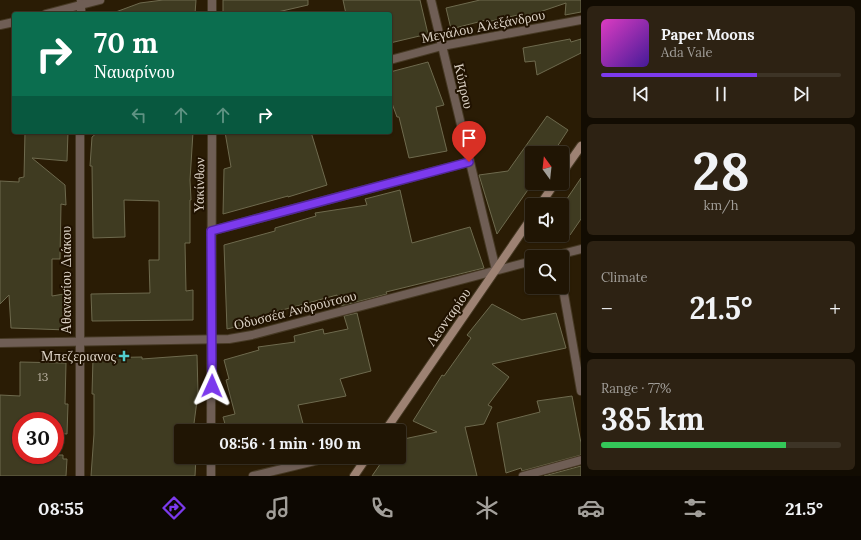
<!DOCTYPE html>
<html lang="en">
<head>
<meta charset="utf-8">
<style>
	:root { --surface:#201504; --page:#2d2213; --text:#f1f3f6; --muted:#a29f9a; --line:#3d3426; --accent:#7c3aed }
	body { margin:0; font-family:Lora,serif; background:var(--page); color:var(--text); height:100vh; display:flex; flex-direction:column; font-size:15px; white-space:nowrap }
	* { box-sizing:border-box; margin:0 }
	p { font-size:13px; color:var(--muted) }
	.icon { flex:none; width:22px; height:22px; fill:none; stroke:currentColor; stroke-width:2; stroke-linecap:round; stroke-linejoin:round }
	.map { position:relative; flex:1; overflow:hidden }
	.side { display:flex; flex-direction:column; gap:6px; padding:6px; background:#120c02; width:280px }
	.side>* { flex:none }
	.hud { position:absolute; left:12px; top:12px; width:380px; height:122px; border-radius:4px; box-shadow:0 1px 3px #0004,0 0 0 1px var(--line); background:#0b6e4f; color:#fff; overflow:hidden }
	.needle { width:26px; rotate:345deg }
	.fabs { position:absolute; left:525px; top:146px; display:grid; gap:8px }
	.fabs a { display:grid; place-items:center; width:44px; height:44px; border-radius:4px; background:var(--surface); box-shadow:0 1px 3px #0004,0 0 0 1px var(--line); font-size:20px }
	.speed { position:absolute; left:12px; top:412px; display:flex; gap:8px; font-size:20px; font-weight:700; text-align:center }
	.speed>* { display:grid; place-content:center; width:52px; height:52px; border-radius:50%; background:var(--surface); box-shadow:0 1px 3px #0004,0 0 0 1px var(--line); line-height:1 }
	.speed .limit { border:6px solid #d22; background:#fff; color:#111 }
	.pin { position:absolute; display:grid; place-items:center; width:34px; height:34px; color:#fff; margin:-41px -17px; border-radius:50% 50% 50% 0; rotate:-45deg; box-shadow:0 0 4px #0007 }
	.pin .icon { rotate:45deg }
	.me { position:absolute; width:44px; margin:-22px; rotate:1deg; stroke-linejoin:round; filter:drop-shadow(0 0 3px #0008) }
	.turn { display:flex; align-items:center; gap:14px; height:84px; padding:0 16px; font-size:18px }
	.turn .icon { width:52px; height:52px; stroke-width:2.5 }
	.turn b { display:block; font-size:28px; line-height:34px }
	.lanes { display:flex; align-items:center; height:38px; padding:0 16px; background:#0003; justify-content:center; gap:20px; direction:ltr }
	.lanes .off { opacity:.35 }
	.big { font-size:30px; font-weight:700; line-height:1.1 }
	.side .card { flex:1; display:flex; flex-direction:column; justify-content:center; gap:6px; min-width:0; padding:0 14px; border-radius:6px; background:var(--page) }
	.side .dial { align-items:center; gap:0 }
	.dial b { font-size:52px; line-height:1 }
	.song { display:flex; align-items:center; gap:12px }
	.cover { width:48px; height:48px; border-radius:6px; background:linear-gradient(135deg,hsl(310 70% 55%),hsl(260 70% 35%)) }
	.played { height:4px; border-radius:2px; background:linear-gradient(90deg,var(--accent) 65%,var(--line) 65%) }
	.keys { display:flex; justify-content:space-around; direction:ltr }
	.heat { display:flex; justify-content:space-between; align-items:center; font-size:22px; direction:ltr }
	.charge { height:6px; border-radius:3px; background:linear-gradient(90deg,#34c759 77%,var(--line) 0) }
	.trip { position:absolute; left:174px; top:424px; width:232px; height:40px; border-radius:4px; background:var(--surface); box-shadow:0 1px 3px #0004,0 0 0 1px var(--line); font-weight:700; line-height:40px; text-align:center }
	.dock { display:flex; height:64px; justify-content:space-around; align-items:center; background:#0d0802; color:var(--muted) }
	.dock .icon { width:28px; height:28px }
	.dock .current { color:var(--accent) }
	.dock b { font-size:18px; color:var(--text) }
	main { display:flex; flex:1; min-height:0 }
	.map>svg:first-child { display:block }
</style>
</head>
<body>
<main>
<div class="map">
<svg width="581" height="476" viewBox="0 0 581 476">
	<rect width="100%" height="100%" fill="#2a1c05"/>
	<g fill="#3f3b21" stroke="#6e6a4e">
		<path d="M163,0h33l-1,14h-82v-1l27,-10z"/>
		<path d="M223,0h85v5l-39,9h-46z"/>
		<path d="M343,0h77l8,34 -38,9v-29h-44z"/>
		<path d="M480,0h101v12l-16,3 1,-12 -47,16 -1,-4 -31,7 -1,-2 -35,9 -5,-21z"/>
		<path d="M570,39l1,3 10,-3v14l-44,22 -2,-14 -10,1 -2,-14z"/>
		<path d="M428,62l16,43 -8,2 11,44 -38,7 -10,-41h-2l-7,-19v-26z"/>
		<path d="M547,116l21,14 -15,23h-21v31l-35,50 -18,-59 29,-4z"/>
		<path d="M25,132h43l-1,29 -35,-3 33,27 1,20 -5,-1 -1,55h-8v37l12,-2 3,36 -56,-2 -2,-33 -9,9v-123l19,1v-4l5,-1z"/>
		<path d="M98,132h95l-3,48 1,20h-1v43h-5l1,48 7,-1v30l-101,1 -1,-27 59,-1 -1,-33h10v-59l-35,-1 1,37 -32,1 -1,-72h-2l2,-29z"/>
		<path d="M225,132h86l16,53 -39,12v-1l-65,18 1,-45 7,-2z"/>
		<path d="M581,178v41l-11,16 -8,-5v-24z"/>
		<path d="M400,190l12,53 58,-16 14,41 -98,24 1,2 -46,12 -4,-11 -62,17 2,5 -50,12 -3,-84 51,-14v-3l41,-12 -1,-3 52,-8 -2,-6z"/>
		<path d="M492,304l30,16 34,-7 10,35 -74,16 17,13 -21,28 4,2 -8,17 -19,3 12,49h-105l13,-19h14v-17l38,-8 -24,-11 29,-46 2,1 27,-38 -4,-3z"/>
		<path d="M357,313l14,58 -31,8 6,17 -48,9 7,26h-78l-4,-14 12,-3 -9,-34 3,-1 -5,-19 35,-10 -1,-3 37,-5 -1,-6 29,-7 1,5 24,-5 -4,-13z"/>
		<path d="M197,355l1,38 -5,38h-12v26h15l-1,19h-104l3,-42v-40h-2l1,-36 49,-1v2z"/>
		<path d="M20,362l46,1 -1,41h3l-1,30 -12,-1v-12h-34v34h42v4h4l-1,17h-66v-81l20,1z"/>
		<path d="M572,396l9,47v12l-59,16 -1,-3 -15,5 -9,-50 43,-11 -3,-11z"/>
		<path d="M581,466v10h-37z"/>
	</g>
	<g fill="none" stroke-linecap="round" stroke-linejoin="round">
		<defs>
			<g id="street">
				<path d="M212,0v14"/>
				<path d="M431,0l65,270"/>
				<path d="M81,1v13"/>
				<path d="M46,14l54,-14"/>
				<path d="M0,25l14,-3"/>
				<path d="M390,60l52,-14 139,-26"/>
				<path d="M211,231l258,-69"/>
				<path d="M550,257l31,-8"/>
				<path d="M562,283l19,108"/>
				<path d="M0,343l229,-4 23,-4 280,-74"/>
				<path d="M211,431l1,-299"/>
				<path d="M80,476v-344"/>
				<path d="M211,476v-19"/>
				<path d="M253,476l78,-19"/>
				<path d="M523,476l58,-16"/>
			</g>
			<g id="secondary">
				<path d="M562,173l19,-27"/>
				<path d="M540,205l15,-22"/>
				<path d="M385,431l147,-214"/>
				<path d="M354,476l13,-19"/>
			</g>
		</defs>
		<use href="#street" stroke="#463924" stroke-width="10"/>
		<use href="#secondary" stroke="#463924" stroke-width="10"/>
		<use href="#street" stroke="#6f5e55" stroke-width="8"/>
		<use href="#secondary" stroke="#9d8273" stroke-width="8"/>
	</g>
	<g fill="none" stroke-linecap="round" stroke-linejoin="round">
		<defs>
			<path id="route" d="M212,386l-1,-155 258,-69"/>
		</defs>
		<use href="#route" stroke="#51269a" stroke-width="10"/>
		<use href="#route" stroke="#7c3aed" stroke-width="7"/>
	</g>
	<path fill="#52cdce" stroke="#201200" stroke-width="1.5" d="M122 350h4v4h4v4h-4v4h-4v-4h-4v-4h4z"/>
	<g text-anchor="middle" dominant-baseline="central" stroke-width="4" stroke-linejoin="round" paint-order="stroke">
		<g font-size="12" fill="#b4ac9b">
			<text x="43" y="376">13</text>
		</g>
		<g font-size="14" fill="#dbd1c4" stroke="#201200">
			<text transform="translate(483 26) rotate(-11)">Μεγάλου Αλεξάνδρου</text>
			<text transform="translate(464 86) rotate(77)">Κύπρου</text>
			<text transform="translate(199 185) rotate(-89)">Υακίνθων</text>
			<text transform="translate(66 280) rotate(-90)">Αθανασίου Διάκου</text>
			<text transform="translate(295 310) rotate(-14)">Οδυσσέα Ανδρούτσου</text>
			<text transform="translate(448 317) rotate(-55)">Λεονταρίου</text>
		</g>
		<g font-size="14" fill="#dbd1c4" stroke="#201200" text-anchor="end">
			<text x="116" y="356">Μπεζεριανος</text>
		</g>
	</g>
</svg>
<div class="fabs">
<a><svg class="needle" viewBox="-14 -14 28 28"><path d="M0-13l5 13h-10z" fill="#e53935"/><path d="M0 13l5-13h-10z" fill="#a29f9a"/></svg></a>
<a><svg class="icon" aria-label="sound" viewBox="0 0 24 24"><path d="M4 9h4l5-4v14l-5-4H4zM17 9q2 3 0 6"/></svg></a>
<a><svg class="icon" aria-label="search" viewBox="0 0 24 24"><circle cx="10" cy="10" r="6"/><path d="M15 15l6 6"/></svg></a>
</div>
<div class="speed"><div class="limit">30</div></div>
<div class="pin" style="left:469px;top:162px;background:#d93025"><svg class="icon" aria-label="arrive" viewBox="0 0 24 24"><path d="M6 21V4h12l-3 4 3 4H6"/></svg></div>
<svg class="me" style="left:212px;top:386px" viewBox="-20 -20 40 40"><path d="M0-17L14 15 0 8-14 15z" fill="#7c3aed" stroke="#fff" stroke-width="4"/></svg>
<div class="trip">08:56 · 1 min · 190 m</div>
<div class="hud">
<div class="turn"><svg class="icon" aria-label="right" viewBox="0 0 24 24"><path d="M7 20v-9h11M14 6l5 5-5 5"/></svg><div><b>70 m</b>Ναυαρίνου</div></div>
<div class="lanes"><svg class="icon off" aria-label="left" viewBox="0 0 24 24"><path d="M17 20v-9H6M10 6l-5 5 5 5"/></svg><svg class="icon off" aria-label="ahead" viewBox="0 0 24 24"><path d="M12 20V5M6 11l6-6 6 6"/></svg><svg class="icon off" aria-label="ahead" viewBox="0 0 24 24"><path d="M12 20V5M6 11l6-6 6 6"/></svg><svg class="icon" aria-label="right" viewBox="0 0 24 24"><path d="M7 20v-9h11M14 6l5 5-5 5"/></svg></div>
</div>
</div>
<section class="side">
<div class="card">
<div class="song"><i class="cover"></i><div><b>Paper Moons</b><p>Ada Vale</p></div></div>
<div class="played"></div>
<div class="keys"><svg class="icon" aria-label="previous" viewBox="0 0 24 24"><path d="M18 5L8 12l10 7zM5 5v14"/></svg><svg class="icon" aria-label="pause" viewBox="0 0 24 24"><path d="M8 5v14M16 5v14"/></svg><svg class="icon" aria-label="next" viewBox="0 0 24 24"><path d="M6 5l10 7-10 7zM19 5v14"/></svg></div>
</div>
<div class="card dial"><b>28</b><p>km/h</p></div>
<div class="card"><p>Climate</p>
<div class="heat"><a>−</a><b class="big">21.5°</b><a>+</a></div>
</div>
<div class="card"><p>Range · 77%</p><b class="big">385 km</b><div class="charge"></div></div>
</section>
</main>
<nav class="dock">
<b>08:55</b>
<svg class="icon current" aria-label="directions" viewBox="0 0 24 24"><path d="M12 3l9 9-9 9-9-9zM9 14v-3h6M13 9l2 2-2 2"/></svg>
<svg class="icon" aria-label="music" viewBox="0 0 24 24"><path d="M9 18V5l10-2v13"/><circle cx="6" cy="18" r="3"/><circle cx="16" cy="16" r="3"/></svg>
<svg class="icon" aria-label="phone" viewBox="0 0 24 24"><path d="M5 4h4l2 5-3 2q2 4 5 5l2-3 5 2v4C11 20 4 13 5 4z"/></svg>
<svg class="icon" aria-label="climate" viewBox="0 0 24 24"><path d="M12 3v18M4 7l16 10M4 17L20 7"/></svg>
<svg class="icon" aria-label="car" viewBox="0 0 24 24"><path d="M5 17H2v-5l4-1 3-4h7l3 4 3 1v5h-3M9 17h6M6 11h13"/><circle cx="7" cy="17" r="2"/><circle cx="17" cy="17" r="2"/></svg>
<svg class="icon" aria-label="filters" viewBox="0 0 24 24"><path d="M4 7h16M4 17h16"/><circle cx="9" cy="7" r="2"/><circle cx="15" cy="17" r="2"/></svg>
<b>21.5°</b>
</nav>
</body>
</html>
